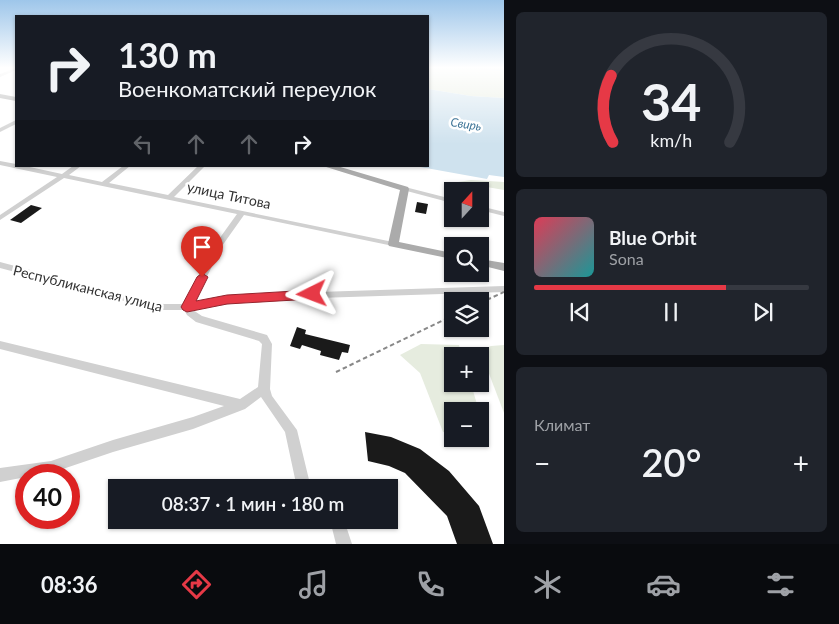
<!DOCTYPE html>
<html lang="ru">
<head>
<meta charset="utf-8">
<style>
	:root { --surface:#171b24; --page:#20242c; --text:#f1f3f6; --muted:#9ea1a6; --line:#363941; --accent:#e63946 }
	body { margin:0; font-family:Lato,sans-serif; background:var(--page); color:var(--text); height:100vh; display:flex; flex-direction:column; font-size:19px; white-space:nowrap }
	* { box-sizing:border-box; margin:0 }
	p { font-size:16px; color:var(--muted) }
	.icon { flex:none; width:28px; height:28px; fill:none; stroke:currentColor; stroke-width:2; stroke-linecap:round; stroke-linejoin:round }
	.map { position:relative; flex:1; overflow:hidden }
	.panel { display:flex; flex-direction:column; gap:12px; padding:12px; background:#0d0f14; width:335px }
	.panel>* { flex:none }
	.top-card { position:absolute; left:15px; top:15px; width:414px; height:152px; border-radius:0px; box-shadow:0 1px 4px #0004; background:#171b24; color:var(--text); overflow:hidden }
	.needle { width:32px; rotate:21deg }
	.buttons { position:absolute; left:444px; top:182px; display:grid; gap:10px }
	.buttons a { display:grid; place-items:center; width:45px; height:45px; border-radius:0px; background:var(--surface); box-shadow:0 1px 4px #0004; font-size:25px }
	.speed { position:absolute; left:15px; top:464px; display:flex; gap:10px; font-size:25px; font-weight:700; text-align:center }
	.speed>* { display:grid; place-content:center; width:65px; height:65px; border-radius:50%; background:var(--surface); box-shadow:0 1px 4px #0004; line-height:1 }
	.speed .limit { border:8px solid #d22; background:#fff; color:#111 }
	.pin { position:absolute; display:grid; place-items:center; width:42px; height:42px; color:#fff; margin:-51px -21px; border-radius:50% 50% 50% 0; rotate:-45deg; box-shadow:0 0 5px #0007 }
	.pin .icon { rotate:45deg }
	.me { position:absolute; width:55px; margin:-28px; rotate:267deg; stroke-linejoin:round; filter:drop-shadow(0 0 4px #0008) }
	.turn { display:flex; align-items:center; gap:18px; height:105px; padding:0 20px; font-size:22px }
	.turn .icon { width:65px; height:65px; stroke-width:2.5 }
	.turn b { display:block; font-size:35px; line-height:42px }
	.lanes { display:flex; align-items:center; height:48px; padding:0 20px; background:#0003; justify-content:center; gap:25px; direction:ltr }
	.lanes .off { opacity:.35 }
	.big { font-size:38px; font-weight:600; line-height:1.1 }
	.panel .card { flex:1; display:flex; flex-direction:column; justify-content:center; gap:8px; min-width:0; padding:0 18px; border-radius:8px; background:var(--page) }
	.panel .dial { align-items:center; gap:0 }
	.dial svg { height:130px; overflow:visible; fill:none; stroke:var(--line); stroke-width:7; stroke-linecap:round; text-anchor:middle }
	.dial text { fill:var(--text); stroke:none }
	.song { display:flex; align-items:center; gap:15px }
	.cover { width:60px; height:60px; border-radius:8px; background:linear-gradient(135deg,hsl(350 70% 55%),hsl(180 70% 35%)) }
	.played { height:5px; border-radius:2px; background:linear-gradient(90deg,var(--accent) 70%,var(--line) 70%) }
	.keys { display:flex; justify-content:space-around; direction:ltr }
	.heat { display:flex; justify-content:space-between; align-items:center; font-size:28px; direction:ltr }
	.trip { position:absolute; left:108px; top:479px; width:290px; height:50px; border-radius:0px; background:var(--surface); box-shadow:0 1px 4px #0004; font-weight:600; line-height:50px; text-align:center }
	.tabs { display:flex; height:80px; justify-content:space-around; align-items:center; background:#090b0e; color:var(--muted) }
	.tabs .icon { width:35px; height:35px }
	.tabs .selected { color:var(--accent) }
	.tabs b { font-size:22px; color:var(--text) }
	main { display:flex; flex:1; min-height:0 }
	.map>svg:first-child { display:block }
</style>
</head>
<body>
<main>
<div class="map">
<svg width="504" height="544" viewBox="0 0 504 544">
	<rect width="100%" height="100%" fill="#fff"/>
	<g fill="#e6ecdf">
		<path d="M428,67h76v31l-33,-2 -43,-7z"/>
		<path d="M471,180l33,2v8l-46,-8z"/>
		<path d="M421,344l38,1 3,11h-10v28h19l8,27h-27v22l-9,-1 -23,-59 -20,-18z"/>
		<path d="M504,345v68l-24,-63 11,-4z"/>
	</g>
	<path fill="#cfe2ee" d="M428,89l43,7 33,2v79l-15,-2 -2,4 -72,-13h13z"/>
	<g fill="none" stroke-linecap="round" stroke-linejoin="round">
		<path stroke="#cfe2ee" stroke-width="1" d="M467,67l37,4"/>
	</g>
	<g fill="#1a1a1a">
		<path d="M417,202l11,2 -2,10 -11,-2z"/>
		<path d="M31,205l11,3 -21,15 -11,-3z"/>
		<path d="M297,327l9,3 -1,4 45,11 -2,8 -6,-1 -3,8 -19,-5 1,-4 -19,-6 -2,4 -10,-3z"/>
		<path d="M365,432l26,5 29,12 29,22 30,35 14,38h-36l-10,-28 -42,-43 -16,-7 -21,-5z"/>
	</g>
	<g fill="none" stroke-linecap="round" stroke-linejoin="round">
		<g fill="#d0d0d0" fill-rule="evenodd">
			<path d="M16,68v2l-16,7v-3z"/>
			<path d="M16,120v4l-16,8v-4z"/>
			<path d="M0,161l16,3v2h9l37,8 11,-8h8l-12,9 33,7 21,-16h7l-21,17 59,12 30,-29h7l-31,31 219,45 4,2 -4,2 -149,-31 -22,31 -28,57 62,-9 248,-8v6l-248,8 -63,10 9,6 65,19 5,9 -2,45 2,7 25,34 14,58h-14l-12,-56 -24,-35 -16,12 -52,20 -80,23 -62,21 -25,2v2l-26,5v-14l51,-7 62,-21 80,-23 31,-11 -224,-57v-8l240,58 18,-12 4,-43 -3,-3 -63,-19 -9,-7 -3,-5h-20l-13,-2 -151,-40v-6l151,40 13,2h20l30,-58 23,-32 -173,-36 -64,42v-5l57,-38 -57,-12z"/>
			<path d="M405,187l47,12v4l-49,-13v-2z"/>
			<path d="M480,206l24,6v4l-24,-6z"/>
			<path d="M330,520h14l8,24h-16z"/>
		</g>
		<g fill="#ababab" fill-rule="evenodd">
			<path d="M0,94l16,3v4l-16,-3z"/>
			<path d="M323,166h14l71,21 1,2 -10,53 53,11v6l-63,-13 -1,-2 12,-54z"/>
			<path d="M480,259l24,4v8l-24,-6z"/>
		</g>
		<g stroke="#888" stroke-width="2" stroke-dasharray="4.5 3" stroke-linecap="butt">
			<path d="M480,303l24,-11"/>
			<path d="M336,372l116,-56"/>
		</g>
	</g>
	<linearGradient id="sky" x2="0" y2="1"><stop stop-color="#9ec6ea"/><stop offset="0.47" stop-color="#fff"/><stop offset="1" stop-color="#fff" stop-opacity="0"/></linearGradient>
	<rect width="504" height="144" fill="url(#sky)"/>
	<path fill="#e63946" stroke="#96252e" d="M202,273l6,4 -12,24 31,-6 85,-5 6,4 -6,5 -85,5 -40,8 -4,-2 -2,-3 16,-30z"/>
	<g text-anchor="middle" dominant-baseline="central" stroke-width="5" stroke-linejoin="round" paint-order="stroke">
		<g font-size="12" font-style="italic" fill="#3f7597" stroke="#fff">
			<text transform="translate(466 124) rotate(9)">Свирь</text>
		</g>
		<g font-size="14" fill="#333" stroke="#fff">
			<text transform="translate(229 195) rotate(12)">улица Титова</text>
			<text transform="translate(88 288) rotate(14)">Республиканская улица</text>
		</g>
	</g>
</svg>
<div class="buttons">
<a><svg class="needle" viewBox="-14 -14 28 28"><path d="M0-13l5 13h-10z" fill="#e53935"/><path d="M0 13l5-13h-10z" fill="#9ea1a6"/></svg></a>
<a><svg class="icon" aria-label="search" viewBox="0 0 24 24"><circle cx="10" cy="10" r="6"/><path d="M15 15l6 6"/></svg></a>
<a><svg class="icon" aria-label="layers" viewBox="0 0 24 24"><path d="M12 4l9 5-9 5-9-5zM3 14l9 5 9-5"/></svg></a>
<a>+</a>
<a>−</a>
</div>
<div class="speed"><div class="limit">40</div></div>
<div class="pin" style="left:202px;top:277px;background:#d93025"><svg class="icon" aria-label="arrive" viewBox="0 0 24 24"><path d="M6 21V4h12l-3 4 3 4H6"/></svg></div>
<svg class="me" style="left:312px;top:294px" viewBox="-20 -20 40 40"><path d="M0-17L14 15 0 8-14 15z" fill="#e63946" stroke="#fff" stroke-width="4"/></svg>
<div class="trip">08:37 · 1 мин · 180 m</div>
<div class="top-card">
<div class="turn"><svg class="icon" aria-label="right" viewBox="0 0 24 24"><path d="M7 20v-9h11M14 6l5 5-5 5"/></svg><div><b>130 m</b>Военкоматский переулок</div></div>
<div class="lanes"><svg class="icon off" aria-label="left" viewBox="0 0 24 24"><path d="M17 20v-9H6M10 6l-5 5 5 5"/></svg><svg class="icon off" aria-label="ahead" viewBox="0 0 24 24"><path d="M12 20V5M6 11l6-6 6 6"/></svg><svg class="icon off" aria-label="ahead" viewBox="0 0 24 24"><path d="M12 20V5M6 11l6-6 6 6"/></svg><svg class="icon" aria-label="right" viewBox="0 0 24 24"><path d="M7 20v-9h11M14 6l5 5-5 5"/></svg></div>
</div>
</div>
<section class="panel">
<div class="card dial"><svg viewBox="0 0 100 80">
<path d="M14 69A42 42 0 1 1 86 69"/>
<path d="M14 69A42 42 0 0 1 13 28" stroke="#e63946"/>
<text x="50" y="56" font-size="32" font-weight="700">34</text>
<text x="50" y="72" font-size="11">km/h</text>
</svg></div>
<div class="card">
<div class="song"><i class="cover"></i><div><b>Blue Orbit</b><p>Sona</p></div></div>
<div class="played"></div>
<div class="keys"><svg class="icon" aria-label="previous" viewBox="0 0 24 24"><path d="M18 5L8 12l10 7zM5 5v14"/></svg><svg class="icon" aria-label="pause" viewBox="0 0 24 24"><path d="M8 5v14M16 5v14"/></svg><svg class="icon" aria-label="next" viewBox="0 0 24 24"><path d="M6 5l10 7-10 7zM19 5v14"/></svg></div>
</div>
<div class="card"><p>Климат</p>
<div class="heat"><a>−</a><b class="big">20°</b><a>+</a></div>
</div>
</section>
</main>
<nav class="tabs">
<b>08:36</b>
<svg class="icon selected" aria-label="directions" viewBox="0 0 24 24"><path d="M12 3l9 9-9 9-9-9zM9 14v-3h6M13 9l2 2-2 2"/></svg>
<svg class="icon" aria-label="music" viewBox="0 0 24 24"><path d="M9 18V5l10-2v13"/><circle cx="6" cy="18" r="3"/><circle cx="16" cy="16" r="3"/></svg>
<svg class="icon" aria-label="phone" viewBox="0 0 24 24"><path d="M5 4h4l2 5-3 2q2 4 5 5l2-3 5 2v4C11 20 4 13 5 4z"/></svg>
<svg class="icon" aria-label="climate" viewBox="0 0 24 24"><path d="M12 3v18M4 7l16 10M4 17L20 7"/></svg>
<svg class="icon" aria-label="car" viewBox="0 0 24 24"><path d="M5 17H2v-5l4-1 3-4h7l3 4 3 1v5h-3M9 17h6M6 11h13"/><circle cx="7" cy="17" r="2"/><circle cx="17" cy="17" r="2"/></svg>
<svg class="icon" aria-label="filters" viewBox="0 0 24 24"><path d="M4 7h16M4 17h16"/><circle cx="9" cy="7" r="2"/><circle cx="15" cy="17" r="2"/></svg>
</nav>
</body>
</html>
